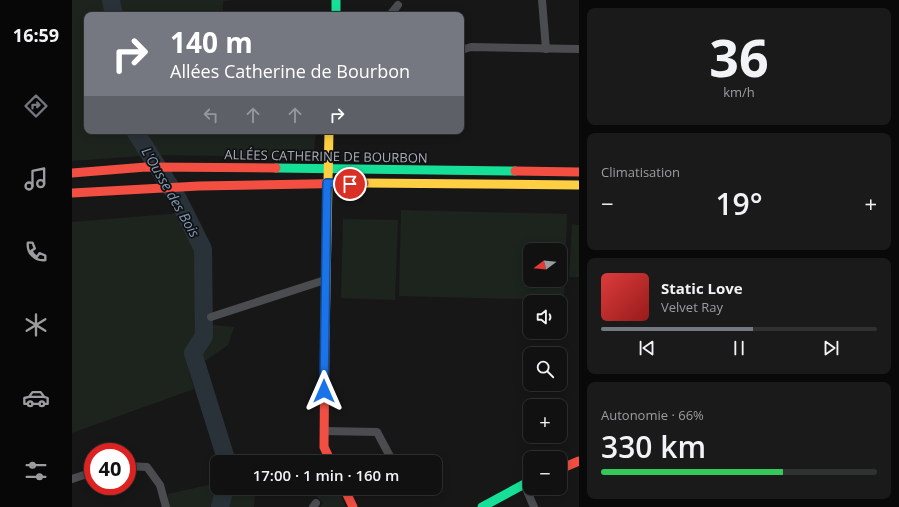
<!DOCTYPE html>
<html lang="fr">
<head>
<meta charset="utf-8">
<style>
	:root { --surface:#111; --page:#1a1a1a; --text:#f1f3f6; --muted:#9c9d9f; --line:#303131; --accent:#757880 }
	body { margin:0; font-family:"Open Sans",sans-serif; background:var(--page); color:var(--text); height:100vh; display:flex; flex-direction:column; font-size:15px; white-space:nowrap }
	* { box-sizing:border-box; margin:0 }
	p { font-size:13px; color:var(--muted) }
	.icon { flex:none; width:22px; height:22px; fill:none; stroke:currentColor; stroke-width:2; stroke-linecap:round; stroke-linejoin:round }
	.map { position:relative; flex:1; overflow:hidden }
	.side { display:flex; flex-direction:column; gap:8px; padding:8px; background:#090909; width:320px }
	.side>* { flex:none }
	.guide { position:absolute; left:12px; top:12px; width:380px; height:122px; border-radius:8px; box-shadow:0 2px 10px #0003,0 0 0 1px var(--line); background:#757880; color:#fff; overflow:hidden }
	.needle { width:26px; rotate:254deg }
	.tools { position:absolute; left:451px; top:243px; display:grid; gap:8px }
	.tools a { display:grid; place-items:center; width:44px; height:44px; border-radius:8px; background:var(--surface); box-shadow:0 2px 10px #0003,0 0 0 1px var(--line); font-size:20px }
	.speed { position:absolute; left:12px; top:443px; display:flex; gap:8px; font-size:20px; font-weight:700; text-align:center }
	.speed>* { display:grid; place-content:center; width:52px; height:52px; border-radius:50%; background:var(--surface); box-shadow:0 2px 10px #0003,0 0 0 1px var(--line); line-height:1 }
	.speed .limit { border:6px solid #d22; background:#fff; color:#111 }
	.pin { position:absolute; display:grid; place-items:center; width:34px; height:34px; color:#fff; margin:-17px; border:2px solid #fff; border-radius:50%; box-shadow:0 1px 4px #0007 }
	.me { position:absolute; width:44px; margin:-22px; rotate:0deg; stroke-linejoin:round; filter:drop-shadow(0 0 3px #0008) }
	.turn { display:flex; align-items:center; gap:14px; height:84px; padding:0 20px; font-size:18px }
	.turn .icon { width:52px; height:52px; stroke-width:2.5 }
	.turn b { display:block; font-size:28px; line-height:34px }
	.lanes { display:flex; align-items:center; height:38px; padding:0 20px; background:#0003; justify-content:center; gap:20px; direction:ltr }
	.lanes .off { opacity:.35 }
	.big { font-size:30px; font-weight:600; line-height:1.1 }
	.side .widget { flex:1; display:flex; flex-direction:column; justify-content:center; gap:6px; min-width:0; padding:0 14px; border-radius:8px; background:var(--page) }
	.side .dial { align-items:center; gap:0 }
	.dial b { font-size:52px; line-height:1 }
	.song { display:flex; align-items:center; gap:12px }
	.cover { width:48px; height:48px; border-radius:6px; background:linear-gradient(135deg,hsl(0 70% 55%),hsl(0 70% 35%)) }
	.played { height:4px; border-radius:2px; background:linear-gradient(90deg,var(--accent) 55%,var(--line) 55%) }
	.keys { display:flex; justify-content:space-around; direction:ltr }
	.heat { display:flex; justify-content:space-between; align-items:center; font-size:22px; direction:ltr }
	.charge { height:6px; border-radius:3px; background:linear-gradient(90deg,#34c759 66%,var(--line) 0) }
	.trip { position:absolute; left:138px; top:455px; width:232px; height:40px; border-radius:8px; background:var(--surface); box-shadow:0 2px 10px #0003,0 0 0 1px var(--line); font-weight:600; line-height:40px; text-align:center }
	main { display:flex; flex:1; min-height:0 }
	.tabs { display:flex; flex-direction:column; width:72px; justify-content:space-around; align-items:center; background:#070707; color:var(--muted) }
	.tabs .icon { width:28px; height:28px }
	.tabs .active { color:var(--accent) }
	.tabs b { font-size:18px; color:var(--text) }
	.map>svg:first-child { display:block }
</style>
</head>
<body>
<main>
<nav class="tabs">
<b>16:59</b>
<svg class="icon active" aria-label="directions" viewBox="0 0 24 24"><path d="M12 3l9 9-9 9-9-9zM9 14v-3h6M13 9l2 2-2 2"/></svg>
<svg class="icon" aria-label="music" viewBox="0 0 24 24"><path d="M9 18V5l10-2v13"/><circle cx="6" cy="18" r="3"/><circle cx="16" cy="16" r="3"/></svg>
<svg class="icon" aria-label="phone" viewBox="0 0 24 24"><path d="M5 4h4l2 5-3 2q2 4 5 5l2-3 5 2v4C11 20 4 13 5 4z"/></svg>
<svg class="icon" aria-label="climate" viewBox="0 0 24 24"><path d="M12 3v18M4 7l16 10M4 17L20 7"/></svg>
<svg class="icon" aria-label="car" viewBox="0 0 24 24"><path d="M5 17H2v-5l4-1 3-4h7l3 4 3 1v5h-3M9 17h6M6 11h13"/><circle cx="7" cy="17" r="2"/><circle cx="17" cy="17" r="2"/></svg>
<svg class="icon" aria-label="filters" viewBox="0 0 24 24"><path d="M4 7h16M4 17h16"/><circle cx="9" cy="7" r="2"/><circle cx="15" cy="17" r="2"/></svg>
</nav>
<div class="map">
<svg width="507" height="507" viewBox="0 0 507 507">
	<rect width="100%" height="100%" fill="#171717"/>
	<g fill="#1d241e" fill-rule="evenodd">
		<path d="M0,0h163l-12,1v14h-136v116h229l-2,20 -5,4 -11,2 -144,-2 -82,6z"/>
		<path d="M329,210l166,4 -3,86 -165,-4zM458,250h30v30h-30z"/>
		<path d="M121,212l6,94 14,19 21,2 -6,18 -39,27 5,17 -122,44v-211z"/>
		<path d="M271,219l55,1 -3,80 -54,-2z"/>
		<path d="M500,224l7,1v52h-10z"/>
		<path d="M145,483v5h3l-1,8 -6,11h-45v-13z"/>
		<path d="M161,488h23l-2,19h-28l4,-7z"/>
		<path d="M243,488h22l9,19h-26l3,-4 -10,-11z"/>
	</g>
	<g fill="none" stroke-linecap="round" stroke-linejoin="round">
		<g stroke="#2a3239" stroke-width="18">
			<path d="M39,0l3,15"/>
			<path d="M63,131l43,68 25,50 1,87 -11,17 34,109"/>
			<path d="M148,507l5,-19"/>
		</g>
		<g stroke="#4b4c50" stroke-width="8">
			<path d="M470,0l4,49"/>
			<path d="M318,15l8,-10"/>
			<path d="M389,50l10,-3 108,2"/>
			<path d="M139,317l114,-37"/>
			<path d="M252,431l53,1 16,30"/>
			<path d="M55,466l20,1 13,18 6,22"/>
			<path d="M0,479l21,-7"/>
			<path d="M452,484l10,23"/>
			<path d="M241,507l3,-4"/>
		</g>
		<g stroke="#16e098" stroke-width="9">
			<path d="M264,0v15"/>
			<path d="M204,168l239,3"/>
			<path d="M410,507l48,-26"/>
		</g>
		<g stroke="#ffcf43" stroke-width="9">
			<path d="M292,183l215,2"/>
			<path d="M253,338l4,-207"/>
		</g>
		<g stroke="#f24e42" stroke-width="9">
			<path d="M443,171l64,1"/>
			<path d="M0,173l74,-6 130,1"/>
			<path d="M0,193l127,-7 165,-3"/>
			<path d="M253,338l-1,109 7,15"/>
			<path d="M488,469l19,-8"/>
			<path d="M272,488l9,19"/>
		</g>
	</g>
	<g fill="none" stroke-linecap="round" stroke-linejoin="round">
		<defs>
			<path id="route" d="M252,391l3,-208 23,1"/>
		</defs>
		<use href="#route" stroke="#114b97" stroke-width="10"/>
		<use href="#route" stroke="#1a73e8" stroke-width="7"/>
	</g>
	<g text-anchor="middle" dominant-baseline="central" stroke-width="3.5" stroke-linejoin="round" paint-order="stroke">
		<g font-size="13" fill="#a8adb8" stroke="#111113">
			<text transform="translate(254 156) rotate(1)">ALLÉES CATHERINE DE BOURBON</text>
		</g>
		<g font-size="14" font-style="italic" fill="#7f9bb3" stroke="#111113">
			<text transform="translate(99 192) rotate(60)">L'Ousse des Bois</text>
		</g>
	</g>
</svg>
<div class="tools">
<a><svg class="needle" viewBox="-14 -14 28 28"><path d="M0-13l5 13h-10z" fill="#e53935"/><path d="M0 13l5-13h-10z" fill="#9c9d9f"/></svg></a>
<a><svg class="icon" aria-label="sound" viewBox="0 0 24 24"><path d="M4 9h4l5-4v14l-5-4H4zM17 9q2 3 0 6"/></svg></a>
<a><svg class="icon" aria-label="search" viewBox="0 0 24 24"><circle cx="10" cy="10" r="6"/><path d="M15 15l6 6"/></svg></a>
<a>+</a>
<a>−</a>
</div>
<div class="speed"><div class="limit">40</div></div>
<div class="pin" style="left:278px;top:184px;background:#d93025"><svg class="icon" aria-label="arrive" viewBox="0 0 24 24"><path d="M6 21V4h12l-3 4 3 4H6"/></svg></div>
<svg class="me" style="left:252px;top:391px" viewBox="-20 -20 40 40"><path d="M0-17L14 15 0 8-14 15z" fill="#1a73e8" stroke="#fff" stroke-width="4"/></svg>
<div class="trip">17:00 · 1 min · 160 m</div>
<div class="guide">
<div class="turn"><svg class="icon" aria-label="right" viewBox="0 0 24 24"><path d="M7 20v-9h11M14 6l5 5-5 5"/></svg><div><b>140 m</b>Allées Catherine de Bourbon</div></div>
<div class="lanes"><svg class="icon off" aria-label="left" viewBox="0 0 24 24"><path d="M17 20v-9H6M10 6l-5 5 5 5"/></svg><svg class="icon off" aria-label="ahead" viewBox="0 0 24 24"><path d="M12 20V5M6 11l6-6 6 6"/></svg><svg class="icon off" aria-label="ahead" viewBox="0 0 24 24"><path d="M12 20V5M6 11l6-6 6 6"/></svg><svg class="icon" aria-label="right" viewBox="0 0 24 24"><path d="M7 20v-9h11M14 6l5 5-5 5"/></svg></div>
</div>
</div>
<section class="side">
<div class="widget dial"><b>36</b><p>km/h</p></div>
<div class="widget"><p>Climatisation</p>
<div class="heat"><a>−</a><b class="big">19°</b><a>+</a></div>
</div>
<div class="widget">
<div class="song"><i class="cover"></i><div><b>Static Love</b><p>Velvet Ray</p></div></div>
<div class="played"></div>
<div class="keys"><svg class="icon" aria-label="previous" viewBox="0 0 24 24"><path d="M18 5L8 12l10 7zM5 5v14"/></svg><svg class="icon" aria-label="pause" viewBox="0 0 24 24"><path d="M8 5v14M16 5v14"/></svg><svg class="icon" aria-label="next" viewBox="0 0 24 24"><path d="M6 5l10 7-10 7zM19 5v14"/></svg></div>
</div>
<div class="widget"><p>Autonomie · 66%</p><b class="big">330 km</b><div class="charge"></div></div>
</section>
</main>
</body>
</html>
